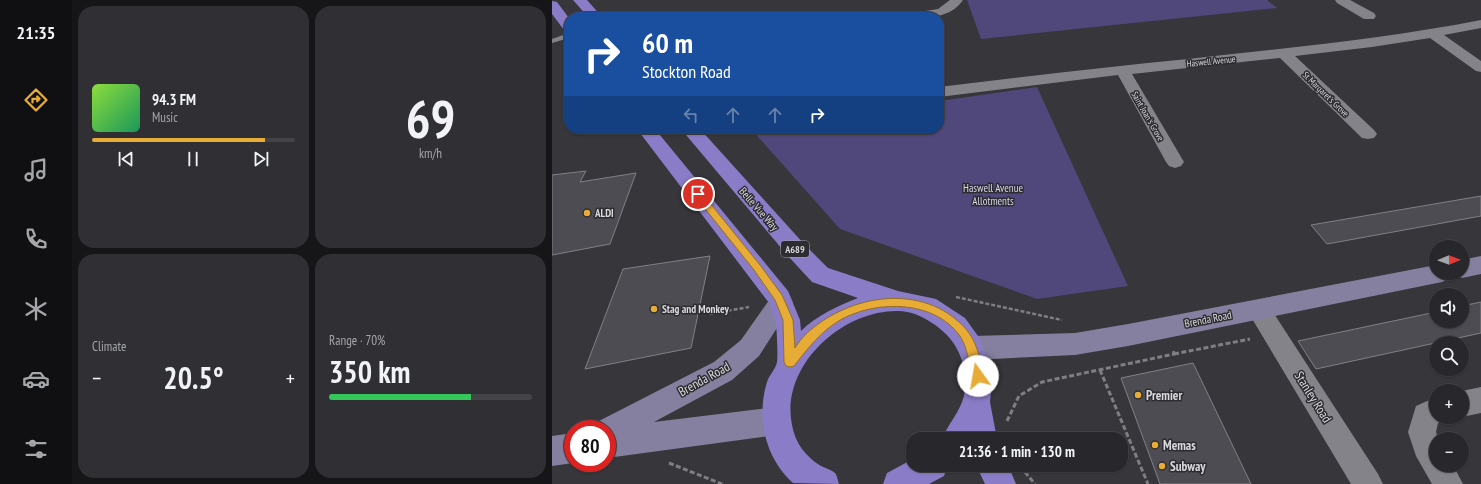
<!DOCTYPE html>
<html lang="en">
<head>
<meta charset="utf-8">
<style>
	:root { --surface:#28282c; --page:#303034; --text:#f1f3f6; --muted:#a5a6a9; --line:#444448; --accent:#e6ac36 }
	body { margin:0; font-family:"PT Sans Narrow",sans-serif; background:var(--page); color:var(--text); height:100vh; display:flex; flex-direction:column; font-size:15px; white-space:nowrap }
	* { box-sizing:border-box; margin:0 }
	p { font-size:13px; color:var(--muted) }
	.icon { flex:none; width:22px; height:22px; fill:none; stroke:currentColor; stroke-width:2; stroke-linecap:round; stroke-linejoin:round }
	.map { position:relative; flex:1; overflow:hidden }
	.sheet { display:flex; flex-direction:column; gap:6px; padding:6px; background:#161618; width:480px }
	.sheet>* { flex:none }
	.banner { position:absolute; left:12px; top:12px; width:380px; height:122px; border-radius:16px; box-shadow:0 1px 3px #0004,0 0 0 1px var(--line); background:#1a4fa0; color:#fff; overflow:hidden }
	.needle { width:26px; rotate:89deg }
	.tools { position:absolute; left:877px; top:240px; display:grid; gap:8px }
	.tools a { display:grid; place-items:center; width:40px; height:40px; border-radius:50%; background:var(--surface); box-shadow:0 1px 3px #0004,0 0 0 1px var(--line); font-size:20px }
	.speed { position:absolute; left:12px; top:420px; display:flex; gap:8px; font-size:20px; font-weight:700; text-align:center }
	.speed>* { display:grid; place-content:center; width:52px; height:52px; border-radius:50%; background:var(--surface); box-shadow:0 1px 3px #0004,0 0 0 1px var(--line); line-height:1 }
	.speed .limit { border:6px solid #d22; background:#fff; color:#111 }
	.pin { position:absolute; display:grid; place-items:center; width:34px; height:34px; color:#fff; margin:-17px; border:2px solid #fff; border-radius:50%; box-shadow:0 1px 4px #0007 }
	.me { position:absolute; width:44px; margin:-22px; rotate:347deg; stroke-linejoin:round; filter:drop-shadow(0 0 3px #0008) }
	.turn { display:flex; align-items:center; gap:14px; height:84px; padding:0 12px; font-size:18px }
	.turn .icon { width:52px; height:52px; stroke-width:2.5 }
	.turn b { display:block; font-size:28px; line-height:34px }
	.lanes { display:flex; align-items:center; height:38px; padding:0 12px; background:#0003; justify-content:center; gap:20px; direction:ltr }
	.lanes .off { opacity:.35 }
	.big { font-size:30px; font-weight:700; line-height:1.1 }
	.sheet .card { flex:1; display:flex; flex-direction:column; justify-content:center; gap:6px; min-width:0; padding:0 14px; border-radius:16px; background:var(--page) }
	.sheet .dial { align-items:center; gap:0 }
	.dial b { font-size:52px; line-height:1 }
	.song { display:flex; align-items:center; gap:12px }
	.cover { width:48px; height:48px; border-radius:6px; background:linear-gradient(135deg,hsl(90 70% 55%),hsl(150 70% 35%)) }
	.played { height:4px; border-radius:2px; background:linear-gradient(90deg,var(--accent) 85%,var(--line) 85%) }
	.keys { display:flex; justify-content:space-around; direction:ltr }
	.heat { display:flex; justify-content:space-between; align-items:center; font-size:22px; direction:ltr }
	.charge { height:6px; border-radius:3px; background:linear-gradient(90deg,#34c759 70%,var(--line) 0) }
	.sheet .tiles { flex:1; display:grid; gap:6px; grid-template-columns:repeat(2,1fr) }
	.trip { position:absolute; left:354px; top:432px; width:222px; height:40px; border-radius:16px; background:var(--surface); box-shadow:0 1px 3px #0004,0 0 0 1px var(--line); font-weight:700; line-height:40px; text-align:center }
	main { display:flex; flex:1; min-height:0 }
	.tabs { display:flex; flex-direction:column; width:72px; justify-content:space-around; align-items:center; background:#101012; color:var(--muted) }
	.tabs .icon { width:28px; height:28px }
	.tabs .selected { color:var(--accent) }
	.tabs b { font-size:18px; color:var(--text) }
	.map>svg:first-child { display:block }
</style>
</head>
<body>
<main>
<nav class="tabs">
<b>21:35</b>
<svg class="icon selected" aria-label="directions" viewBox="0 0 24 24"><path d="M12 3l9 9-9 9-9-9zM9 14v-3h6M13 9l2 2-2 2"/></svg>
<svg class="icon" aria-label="music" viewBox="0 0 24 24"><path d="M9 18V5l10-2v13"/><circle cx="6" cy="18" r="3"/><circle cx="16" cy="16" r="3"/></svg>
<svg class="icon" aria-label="phone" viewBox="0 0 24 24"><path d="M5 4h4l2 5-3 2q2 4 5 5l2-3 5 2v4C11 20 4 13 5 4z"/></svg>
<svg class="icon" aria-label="climate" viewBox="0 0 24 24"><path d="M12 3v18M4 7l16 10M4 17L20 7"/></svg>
<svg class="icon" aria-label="car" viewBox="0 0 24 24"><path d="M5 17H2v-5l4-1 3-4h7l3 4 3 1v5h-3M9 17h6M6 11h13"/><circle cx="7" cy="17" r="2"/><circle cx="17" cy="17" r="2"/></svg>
<svg class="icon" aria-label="filters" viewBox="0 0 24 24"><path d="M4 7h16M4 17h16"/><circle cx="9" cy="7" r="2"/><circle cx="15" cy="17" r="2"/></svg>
</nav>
<section class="sheet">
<div class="tiles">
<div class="card">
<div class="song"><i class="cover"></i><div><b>94.3 FM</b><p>Music</p></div></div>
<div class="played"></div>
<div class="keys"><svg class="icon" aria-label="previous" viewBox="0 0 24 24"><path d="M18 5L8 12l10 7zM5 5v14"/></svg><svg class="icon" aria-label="pause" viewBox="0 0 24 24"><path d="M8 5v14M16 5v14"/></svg><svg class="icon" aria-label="next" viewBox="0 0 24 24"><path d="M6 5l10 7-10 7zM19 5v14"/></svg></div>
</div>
<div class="card dial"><b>69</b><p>km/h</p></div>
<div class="card"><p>Climate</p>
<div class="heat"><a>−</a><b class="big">20.5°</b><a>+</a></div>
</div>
<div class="card"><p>Range · 70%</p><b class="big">350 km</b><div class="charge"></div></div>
</div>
</section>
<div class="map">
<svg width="929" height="484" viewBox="0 0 929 484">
	<rect width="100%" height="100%" fill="#36363b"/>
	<g fill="#50477a">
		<path d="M415,0h300l10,8 -296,31z"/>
		<path d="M485,87l91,199 -91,13 -197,-70 -89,-100h188v-28z"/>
	</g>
	<g fill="#4d4c52" stroke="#808086">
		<path d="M34,171l-6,11 56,-9 -26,71 -58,11v-80z"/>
		<path d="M929,196v20l-154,28 -16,-19z"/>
		<path d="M158,256l-19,92 -106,21 38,-100z"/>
		<path d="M929,302v31l-165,36 -18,-28 138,-29v9h26v-15z"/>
		<path d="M641,363l58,121h-91l-39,-106z"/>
	</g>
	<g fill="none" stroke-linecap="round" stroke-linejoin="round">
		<g stroke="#7f7f83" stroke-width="2.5" stroke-dasharray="4 2" stroke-linecap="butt">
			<path d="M404,297l106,23"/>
			<path d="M158,314l39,-7"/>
		</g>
		<g stroke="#7f7f83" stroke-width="3" stroke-dasharray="5 2.5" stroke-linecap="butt">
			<path d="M622,354l76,-15"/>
			<path d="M548,370l48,114"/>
			<path d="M455,421l12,-25 23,-14 132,-28 -1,-5"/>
			<path d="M117,463l53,21"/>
			<path d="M32,467l14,-3"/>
			<path d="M473,472l10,12"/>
		</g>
		<path fill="#838389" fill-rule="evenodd" d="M14,34h3v4l-17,5v-4z"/>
		<g fill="#838389" fill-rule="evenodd">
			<path d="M398,0h13c-14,20 -36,17 -58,17l2,-3 31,-5z"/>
			<path d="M783,0h15l24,13 2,3 -2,3h-10l-27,-16z"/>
			<path d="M929,20v8l-37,7 37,26v11l-5,-1 -46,-33 -58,9 -77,9 79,74 3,4 -3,4 -6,1 -6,-1 -82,-80 -148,16 52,88 -3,4 -6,2 -6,-2 -3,-4 -48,-87 -179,22v-10c83,-10 166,-20 249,-28 98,-11 196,-20 293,-39z"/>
			<path d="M707,300l8,3 111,171 5,10h-32l-100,-167 -4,-7 4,-7z"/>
			<path d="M929,387v26l-19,4v-26z"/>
			<path d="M884,397v20h10v2l-8,4 -2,9 2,7h-2v26h17l10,19h-31l-16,-28 -8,-24 8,-26z"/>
		</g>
		<g fill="#8680a0" fill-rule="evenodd">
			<path d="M929,256v18l-19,4 -9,-4 -3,5 -8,3 -314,64 -53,9 -103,5 -9,-4 -4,-8 4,-8 9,-4 103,-3 53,-9 308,-59v8h26v-13z"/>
			<path d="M229,293l9,3 3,7 -34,53 -27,24 -78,42 122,-15 10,4 4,10 -4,10 -10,4 -169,23v-29h-13l3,-7 117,-60 27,-22 31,-44z"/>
			<path d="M21,433v30l-21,3v-30z"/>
		</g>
		<g fill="#8a7cc6" fill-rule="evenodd">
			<path d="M21,0h14l15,17h-14z"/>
			<path d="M0,1l5,1 12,16v13l-5,-1 -12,-16z"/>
			<path d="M85,129h18l133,162 12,29 1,11c16,-16 37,-25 57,-33l-46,-16 -24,-26 -107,-127h19l104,115 24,24 70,23 38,8 29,19 13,18 10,24 4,21 -2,21 7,37h-55c6,-15 18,-27 22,-43 5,-30 -6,-57 -32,-73 -10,-7 -21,-12 -34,-12 -56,-1 -118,55 -106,114 3,18 14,32 29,41 4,2 11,4 14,7 2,2 3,8 4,11l-46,-1c-28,-25 -37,-66 -26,-101 2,-7 9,-13 10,-20 1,-6 0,-36 -2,-42 -1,-6 -4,-12 -6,-17z"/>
			<path d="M361,459v6h35l-4,11 -15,8h-46l4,-11z"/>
			<path d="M424,465h32l8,19h-31z"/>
		</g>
	</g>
	<path fill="#e6ac36" stroke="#967023" d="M146,191l3,1 59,73 22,30 11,25 2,28c3,-5 7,-10 11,-14 43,-40 117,-52 159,-6 12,13 15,31 19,48l-2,3 -4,2 -3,-2c-7,-14 -6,-29 -15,-43 -26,-36 -82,-36 -118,-17 -20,11 -34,29 -48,47l-4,1 -4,-1 -2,-4 -1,-42 -8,-20 -21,-30 -59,-74 -2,-2z"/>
	<g fill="#e6ac36" stroke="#2c2c31" stroke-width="1.5">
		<circle cx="35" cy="213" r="4"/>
		<circle cx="102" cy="309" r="4"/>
		<circle cx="586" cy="395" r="4"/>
		<circle cx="603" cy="445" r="4"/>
		<circle cx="610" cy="466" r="4"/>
	</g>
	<g text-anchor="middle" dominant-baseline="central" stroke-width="3" stroke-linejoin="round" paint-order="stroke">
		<g font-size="9" fill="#dadadd" stroke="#2c2c31">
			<text transform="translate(659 61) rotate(-6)">Haswell Avenue</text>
			<text transform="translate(774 94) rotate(44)">St Margaret's Grove</text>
			<text transform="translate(596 116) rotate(60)">Saint Joan's Grove</text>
		</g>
		<rect fill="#2c2c31" stroke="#a6a6a9" stroke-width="1" x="229" y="241" width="28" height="16" rx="3"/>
		<g font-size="10" font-weight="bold" fill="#dadadd">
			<text x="243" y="249">A689</text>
		</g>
		<g font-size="11" fill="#d8d6ec" stroke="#2c2c31">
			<text x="441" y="188">Haswell Avenue<tspan x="441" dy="13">Allotments</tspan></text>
		</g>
		<g font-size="11" fill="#dadadd" stroke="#2c2c31">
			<text transform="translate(207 209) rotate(49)">Belle Vue Way</text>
			<text transform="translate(656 319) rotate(-11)">Brenda Road</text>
		</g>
		<g font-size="11" font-weight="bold" fill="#dadadd" stroke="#2c2c31" text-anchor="start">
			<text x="43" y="213">ALDI</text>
			<text x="110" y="309">Stag and Monkey</text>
		</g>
		<g font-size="13" fill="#dadadd" stroke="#2c2c31">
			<text transform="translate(152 379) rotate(-29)">Brenda Road</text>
			<text transform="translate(761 397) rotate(58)">Stanley Road</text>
		</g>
		<g font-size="13" font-weight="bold" fill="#dadadd" stroke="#2c2c31" text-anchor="start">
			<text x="594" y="395">Premier</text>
			<text x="611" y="445">Memas</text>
			<text x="618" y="466">Subway</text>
		</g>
	</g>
</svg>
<div class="tools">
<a><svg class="needle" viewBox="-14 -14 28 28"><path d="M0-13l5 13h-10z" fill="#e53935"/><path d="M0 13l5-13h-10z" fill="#a5a6a9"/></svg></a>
<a><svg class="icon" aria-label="sound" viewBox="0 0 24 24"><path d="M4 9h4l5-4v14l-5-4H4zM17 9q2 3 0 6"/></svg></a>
<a><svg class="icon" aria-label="search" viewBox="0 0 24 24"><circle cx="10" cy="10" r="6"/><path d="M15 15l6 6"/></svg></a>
<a>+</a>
<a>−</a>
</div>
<div class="speed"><div class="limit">80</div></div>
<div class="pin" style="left:146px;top:194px;background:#d93025"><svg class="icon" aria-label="arrive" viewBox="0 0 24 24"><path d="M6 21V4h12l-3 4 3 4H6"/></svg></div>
<svg class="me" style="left:426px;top:376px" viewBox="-20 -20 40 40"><circle r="19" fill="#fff"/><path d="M0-13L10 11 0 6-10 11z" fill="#e6ac36"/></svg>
<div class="trip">21:36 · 1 min · 130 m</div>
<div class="banner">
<div class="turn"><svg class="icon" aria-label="right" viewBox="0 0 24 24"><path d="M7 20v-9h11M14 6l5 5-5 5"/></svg><div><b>60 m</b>Stockton Road</div></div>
<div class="lanes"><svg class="icon off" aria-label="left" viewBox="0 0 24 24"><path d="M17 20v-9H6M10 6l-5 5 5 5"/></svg><svg class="icon off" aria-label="ahead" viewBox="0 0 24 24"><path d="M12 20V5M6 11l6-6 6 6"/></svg><svg class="icon off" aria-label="ahead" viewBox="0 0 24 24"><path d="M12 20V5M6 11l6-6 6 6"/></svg><svg class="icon" aria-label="right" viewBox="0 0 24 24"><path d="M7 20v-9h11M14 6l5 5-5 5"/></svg></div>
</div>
</div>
</main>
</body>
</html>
